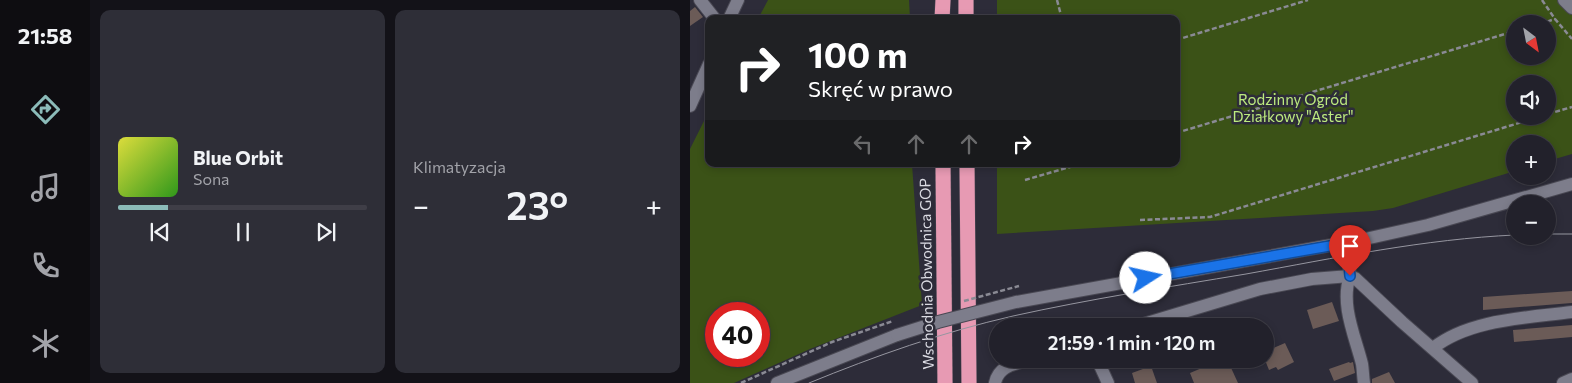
<!DOCTYPE html>
<html lang="pl">
<head>
<meta charset="utf-8">
<style>
	:root { --surface:#22212b; --page:#2e2e37; --text:#f1f3f6; --muted:#a2a3a9; --line:#3f3e47; --accent:#8bbbb9 }
	body { margin:0; font-family:Commissioner,sans-serif; background:var(--page); color:var(--text); height:100vh; display:flex; flex-direction:column; font-size:19px; white-space:nowrap }
	* { box-sizing:border-box; margin:0 }
	p { font-size:16px; color:var(--muted) }
	.icon { flex:none; width:28px; height:28px; fill:none; stroke:currentColor; stroke-width:2; stroke-linecap:round; stroke-linejoin:round }
	.map { position:relative; flex:1; overflow:hidden }
	.drawer { display:flex; flex-direction:column; gap:10px; padding:10px; background:#131218; width:600px }
	.drawer>* { flex:none }
	.hud { position:absolute; left:15px; top:15px; width:475px; height:152px; border-radius:10px; box-shadow:0 2px 8px #0003,0 0 0 1px var(--line); background:#202124; color:#fff; overflow:hidden }
	.needle { width:32px; rotate:148deg }
	.tools { position:absolute; left:816px; top:15px; display:grid; gap:10px }
	.tools a { display:grid; place-items:center; width:50px; height:50px; border-radius:50%; background:var(--surface); box-shadow:0 2px 8px #0003,0 0 0 1px var(--line); font-size:25px }
	.speed { position:absolute; left:15px; top:302px; display:flex; gap:10px; font-size:25px; font-weight:700; text-align:center }
	.speed>* { display:grid; place-content:center; width:65px; height:65px; border-radius:50%; background:var(--surface); box-shadow:0 2px 8px #0003,0 0 0 1px var(--line); line-height:1 }
	.speed .limit { border:8px solid #d22; background:#fff; color:#111 }
	.pin { position:absolute; display:grid; place-items:center; width:42px; height:42px; color:#fff; margin:-51px -21px; border-radius:50% 50% 50% 0; rotate:-45deg; box-shadow:0 0 5px #0007 }
	.pin .icon { rotate:45deg }
	.me { position:absolute; width:55px; margin:-28px; rotate:80deg; stroke-linejoin:round; filter:drop-shadow(0 0 4px #0008) }
	.turn { display:flex; align-items:center; gap:18px; height:105px; padding:0 20px; font-size:22px }
	.turn .icon { width:65px; height:65px; stroke-width:2.5 }
	.turn b { display:block; font-size:35px; line-height:42px }
	.lanes { display:flex; align-items:center; height:48px; padding:0 20px; background:#0003; justify-content:center; gap:25px; direction:ltr }
	.lanes .off { opacity:.35 }
	.big { font-size:38px; font-weight:600; line-height:1.1 }
	.drawer .card { flex:1; display:flex; flex-direction:column; justify-content:center; gap:8px; min-width:0; padding:0 18px; border-radius:10px; background:var(--page) }
	.song { display:flex; align-items:center; gap:15px }
	.cover { width:60px; height:60px; border-radius:8px; background:linear-gradient(135deg,hsl(60 70% 55%),hsl(110 70% 35%)) }
	.played { height:5px; border-radius:2px; background:linear-gradient(90deg,var(--accent) 20%,var(--line) 20%) }
	.keys { display:flex; justify-content:space-around; direction:ltr }
	.heat { display:flex; justify-content:space-between; align-items:center; font-size:28px; direction:ltr }
	.drawer .tiles { flex:1; display:grid; gap:10px; grid-template-columns:repeat(2,1fr) }
	.trip { position:absolute; left:299px; top:318px; width:285px; height:50px; border-radius:25px; background:var(--surface); box-shadow:0 2px 8px #0003,0 0 0 1px var(--line); font-weight:600; line-height:50px; text-align:center }
	main { display:flex; flex:1; min-height:0 }
	.tab-bar { display:flex; flex-direction:column; width:90px; justify-content:space-around; align-items:center; background:#0e0d11; color:var(--muted) }
	.tab-bar .icon { width:35px; height:35px }
	.tab-bar .on { color:var(--accent) }
	.tab-bar b { font-size:22px; color:var(--text) }
	.map>svg:first-child { display:block }
</style>
</head>
<body>
<main>
<nav class="tab-bar">
<b>21:58</b>
<svg class="icon on" aria-label="directions" viewBox="0 0 24 24"><path d="M12 3l9 9-9 9-9-9zM9 14v-3h6M13 9l2 2-2 2"/></svg>
<svg class="icon" aria-label="music" viewBox="0 0 24 24"><path d="M9 18V5l10-2v13"/><circle cx="6" cy="18" r="3"/><circle cx="16" cy="16" r="3"/></svg>
<svg class="icon" aria-label="phone" viewBox="0 0 24 24"><path d="M5 4h4l2 5-3 2q2 4 5 5l2-3 5 2v4C11 20 4 13 5 4z"/></svg>
<svg class="icon" aria-label="climate" viewBox="0 0 24 24"><path d="M12 3v18M4 7l16 10M4 17L20 7"/></svg>
</nav>
<section class="drawer">
<div class="tiles">
<div class="card">
<div class="song"><i class="cover"></i><div><b>Blue Orbit</b><p>Sona</p></div></div>
<div class="played"></div>
<div class="keys"><svg class="icon" aria-label="previous" viewBox="0 0 24 24"><path d="M18 5L8 12l10 7zM5 5v14"/></svg><svg class="icon" aria-label="pause" viewBox="0 0 24 24"><path d="M8 5v14M16 5v14"/></svg><svg class="icon" aria-label="next" viewBox="0 0 24 24"><path d="M6 5l10 7-10 7zM19 5v14"/></svg></div>
</div>
<div class="card"><p>Klimatyzacja</p>
<div class="heat"><a>−</a><b class="big">23°</b><a>+</a></div>
</div>
</div>
</section>
<div class="map">
<svg width="882" height="383" viewBox="0 0 882 383">
	<rect width="100%" height="100%" fill="#2d2c39"/>
	<g fill="#3b5217" fill-rule="evenodd">
		<path d="M78,0h141l1,19h-152z"/>
		<path d="M307,0h575v154l-24,7v-17h-33v27l-122,37 -20,3 -376,23v-70h179v-145h-179zM825,24h33v32h-33zM825,84h33v32h-33z"/>
		<path d="M19,111v53h203l10,141 -112,44 -76,34h-44v-234zM26,314h43v42h-43z"/>
	</g>
	<g fill="#6b5b57">
		<path d="M5,7l8,10 -13,9v-15z"/>
		<path d="M882,291v12l-89,7v-13z"/>
		<path d="M642,302l7,19 -26,8 -6,-19z"/>
		<path d="M882,325v12l-58,5 -1,-12z"/>
		<path d="M595,343l9,19 -16,8 -2,-3 -7,3 -4,-10v-7l4,-2v-1z"/>
		<path d="M533,359h4l11,24h-44l-4,-10z"/>
		<path d="M659,362l1,1 3,-1 2,11 -21,8 -5,-12z"/>
		<path d="M461,366l6,17h-22l-3,-10z"/>
		<path d="M699,372l6,11h-23v-4z"/>
	</g>
	<g fill="none" stroke-linecap="round" stroke-linejoin="round">
		<defs>
			<g id="minor">
				<path d="M10,0l15,19"/>
				<path d="M874,0l8,8"/>
				<path d="M39,19l9,-19"/>
				<path d="M0,106l19,-42"/>
				<path d="M326,302l349,-63 63,-14 144,-41"/>
				<path d="M447,326l123,-37 52,-10 38,-3 -3,-33"/>
				<path d="M743,348c37,-29 94,-30 139,-36"/>
				<path d="M407,359l11,24"/>
				<path d="M87,383l120,-48"/>
				<path d="M305,383c4,-19 22,-19 38,-24"/>
				<path d="M674,383c-1,-6 -1,-13 -2,-19 -7,-28 -22,-60 -12,-88l5,2 47,44 70,61"/>
				<path d="M873,383l9,-4"/>
			</g>
			<g id="highway">
				<path d="M276,0v19"/>
				<path d="M252,19l1,-19"/>
				<path d="M253,164l2,219"/>
				<path d="M277,164l2,219"/>
			</g>
		</defs>
		<use href="#minor" stroke="#494853" stroke-width="14"/>
		<use href="#highway" stroke="#494853" stroke-width="16"/>
		<g stroke="#8a8a94" stroke-width="2.5" stroke-dasharray="5 2.5" stroke-linecap="butt">
			<path d="M367,0l5,19"/>
			<path d="M852,0l13,19 17,20"/>
			<path d="M850,24l15,-5"/>
			<path d="M486,40l132,-40"/>
			<path d="M858,114l24,-7"/>
			<path d="M486,133l339,-102"/>
			<path d="M335,180l55,-16"/>
			<path d="M450,220l70,-3 332,-101"/>
			<path d="M51,383l91,-41 61,-21"/>
		</g>
		<use href="#minor" stroke="#7d7d8b" stroke-width="12"/>
		<use href="#highway" stroke="#e79ab3" stroke-width="15"/>
		<g stroke="#9696a0" stroke-width="1">
			<path d="M858,234h24"/>
			<path d="M119,383c66,-27 134,-51 204,-67 77,-17 155,-29 233,-42 89,-16 179,-35 269,-39"/>
		</g>
		<defs>
			<path id="minor-bridge" d="M207,335l41,-13 78,-20"/>
		</defs>
		<use href="#minor-bridge" stroke="#494853" stroke-width="14" stroke-linecap="butt"/>
		<path stroke="#8a8a94" stroke-width="2.5" stroke-dasharray="5 2.5" stroke-linecap="butt" d="M274,301l55,-15"/>
		<use href="#minor-bridge" stroke="#7d7d8b" stroke-width="12"/>
	</g>
	<g fill="none" stroke-linecap="round" stroke-linejoin="round">
		<defs>
			<path id="route" d="M456,278l201,-35 3,33"/>
		</defs>
		<use href="#route" stroke="#114b97" stroke-width="12"/>
		<use href="#route" stroke="#1a73e8" stroke-width="9"/>
	</g>
	<g text-anchor="middle" dominant-baseline="central" stroke-width="5" stroke-linejoin="round" paint-order="stroke">
		<g font-size="15" fill="#bdeb7f" stroke="#2d2c39">
			<text x="603" y="99">Rodzinny Ogród<tspan x="603" dy="17">Działkowy "Aster"</tspan></text>
		</g>
		<g font-size="15" fill="#dbdbe3" stroke="#2d2c39">
			<text transform="translate(236 274) rotate(-91)">Wschodnia Obwodnica GOP</text>
		</g>
	</g>
</svg>
<div class="tools">
<a><svg class="needle" viewBox="-14 -14 28 28"><path d="M0-13l5 13h-10z" fill="#e53935"/><path d="M0 13l5-13h-10z" fill="#a2a3a9"/></svg></a>
<a><svg class="icon" aria-label="sound" viewBox="0 0 24 24"><path d="M4 9h4l5-4v14l-5-4H4zM17 9q2 3 0 6"/></svg></a>
<a>+</a>
<a>−</a>
</div>
<div class="speed"><div class="limit">40</div></div>
<div class="pin" style="left:660px;top:276px;background:#d93025"><svg class="icon" aria-label="arrive" viewBox="0 0 24 24"><path d="M6 21V4h12l-3 4 3 4H6"/></svg></div>
<svg class="me" style="left:456px;top:278px" viewBox="-20 -20 40 40"><circle r="19" fill="#fff"/><path d="M0-13L10 11 0 6-10 11z" fill="#1a73e8"/></svg>
<div class="trip">21:59 · 1 min · 120 m</div>
<div class="hud">
<div class="turn"><svg class="icon" aria-label="right" viewBox="0 0 24 24"><path d="M7 20v-9h11M14 6l5 5-5 5"/></svg><div><b>100 m</b>Skręć w prawo</div></div>
<div class="lanes"><svg class="icon off" aria-label="left" viewBox="0 0 24 24"><path d="M17 20v-9H6M10 6l-5 5 5 5"/></svg><svg class="icon off" aria-label="ahead" viewBox="0 0 24 24"><path d="M12 20V5M6 11l6-6 6 6"/></svg><svg class="icon off" aria-label="ahead" viewBox="0 0 24 24"><path d="M12 20V5M6 11l6-6 6 6"/></svg><svg class="icon" aria-label="right" viewBox="0 0 24 24"><path d="M7 20v-9h11M14 6l5 5-5 5"/></svg></div>
</div>
</div>
</main>
</body>
</html>
